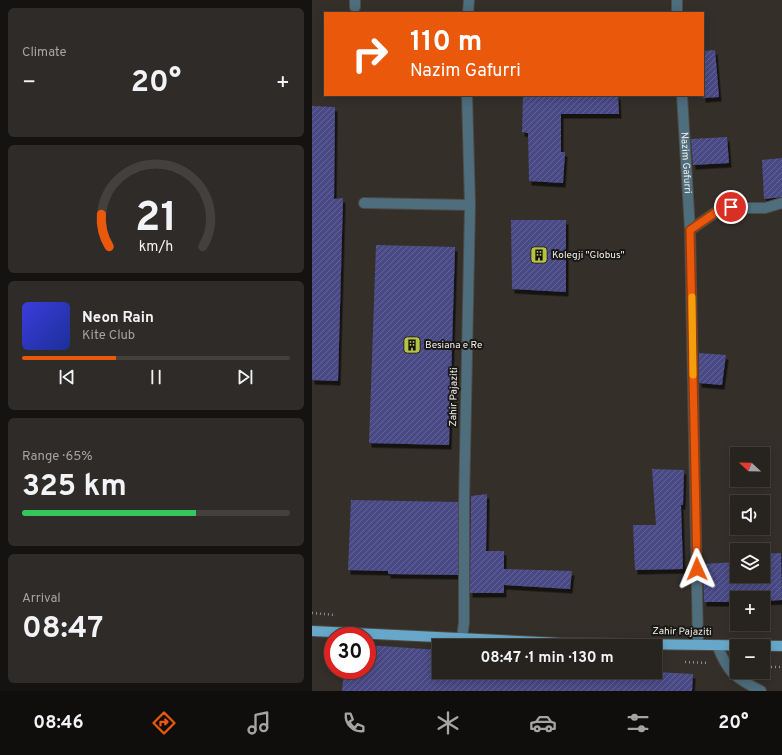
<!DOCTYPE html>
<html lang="en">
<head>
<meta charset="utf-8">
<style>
	:root { --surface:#27231f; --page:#2f2b28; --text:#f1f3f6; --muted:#a4a4a4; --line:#43403d; --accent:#ea580c }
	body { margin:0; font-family:Overpass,sans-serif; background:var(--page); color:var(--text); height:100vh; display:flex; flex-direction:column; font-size:15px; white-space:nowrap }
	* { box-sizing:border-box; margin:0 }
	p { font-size:13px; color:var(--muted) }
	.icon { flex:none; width:22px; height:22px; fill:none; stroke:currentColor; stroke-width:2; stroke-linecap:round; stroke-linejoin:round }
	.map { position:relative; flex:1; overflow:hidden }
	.sheet { display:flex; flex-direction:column; gap:8px; padding:8px; background:#151311; width:312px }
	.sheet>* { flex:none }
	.hud { position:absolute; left:12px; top:12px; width:380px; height:84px; border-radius:0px; box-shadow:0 2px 10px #0003,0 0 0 1px var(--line); background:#ea580c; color:#fff; overflow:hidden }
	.needle { width:26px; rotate:292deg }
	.tools { position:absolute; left:418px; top:447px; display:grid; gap:8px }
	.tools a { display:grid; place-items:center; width:40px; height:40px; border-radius:0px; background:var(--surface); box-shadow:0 2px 10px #0003,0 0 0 1px var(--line); font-size:20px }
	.speed { position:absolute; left:12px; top:627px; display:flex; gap:8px; font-size:20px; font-weight:700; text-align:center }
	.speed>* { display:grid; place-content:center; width:52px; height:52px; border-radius:50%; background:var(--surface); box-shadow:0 2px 10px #0003,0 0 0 1px var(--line); line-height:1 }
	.speed .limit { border:6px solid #d22; background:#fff; color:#111 }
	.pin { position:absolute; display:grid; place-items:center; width:34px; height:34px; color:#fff; margin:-17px; border:2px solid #fff; border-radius:50%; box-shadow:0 1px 4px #0007 }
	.me { position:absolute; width:44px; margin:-22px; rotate:359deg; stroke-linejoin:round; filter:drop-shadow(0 0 3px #0008) }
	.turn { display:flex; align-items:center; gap:14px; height:84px; padding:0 20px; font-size:18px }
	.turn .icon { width:52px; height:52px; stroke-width:2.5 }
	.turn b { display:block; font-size:28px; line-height:34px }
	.big { font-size:30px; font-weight:700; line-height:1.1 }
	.sheet .tile { flex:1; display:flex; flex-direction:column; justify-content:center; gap:6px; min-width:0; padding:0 14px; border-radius:6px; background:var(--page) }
	.sheet .dial { align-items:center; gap:0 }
	.dial svg { height:104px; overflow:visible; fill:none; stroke:var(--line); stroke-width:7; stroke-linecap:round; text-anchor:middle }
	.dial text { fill:var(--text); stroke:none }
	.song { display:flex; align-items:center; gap:12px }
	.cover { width:48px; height:48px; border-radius:6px; background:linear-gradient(135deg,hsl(240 70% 55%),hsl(230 70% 35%)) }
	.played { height:4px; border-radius:2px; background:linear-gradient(90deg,var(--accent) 35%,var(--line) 35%) }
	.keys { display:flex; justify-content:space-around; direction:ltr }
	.heat { display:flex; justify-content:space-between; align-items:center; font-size:22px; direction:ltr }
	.charge { height:6px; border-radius:3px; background:linear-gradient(90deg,#34c759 65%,var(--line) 0) }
	.trip { position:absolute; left:120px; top:639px; width:230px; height:40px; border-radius:0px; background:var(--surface); box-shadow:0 2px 10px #0003,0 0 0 1px var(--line); font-weight:700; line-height:40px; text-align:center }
	.tabs { display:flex; height:64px; justify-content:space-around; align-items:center; background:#100e0c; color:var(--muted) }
	.tabs .icon { width:28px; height:28px }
	.tabs .active { color:var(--accent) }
	.tabs b { font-size:18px; color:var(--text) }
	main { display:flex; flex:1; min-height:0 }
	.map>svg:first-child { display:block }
</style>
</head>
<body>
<main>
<section class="sheet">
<div class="tile"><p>Climate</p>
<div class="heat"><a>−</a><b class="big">20°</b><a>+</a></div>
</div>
<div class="tile dial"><svg viewBox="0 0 100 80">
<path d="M14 69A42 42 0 1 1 86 69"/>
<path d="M14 69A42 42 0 0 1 8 44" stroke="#ea580c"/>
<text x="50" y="56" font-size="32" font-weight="700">21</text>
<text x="50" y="72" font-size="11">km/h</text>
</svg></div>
<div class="tile">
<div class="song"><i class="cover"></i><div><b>Neon Rain</b><p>Kite Club</p></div></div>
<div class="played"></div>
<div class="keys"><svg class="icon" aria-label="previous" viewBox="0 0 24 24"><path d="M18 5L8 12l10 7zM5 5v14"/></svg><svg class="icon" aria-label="pause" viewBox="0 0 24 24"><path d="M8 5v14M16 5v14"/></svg><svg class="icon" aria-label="next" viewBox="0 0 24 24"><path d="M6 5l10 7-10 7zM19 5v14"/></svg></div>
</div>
<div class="tile"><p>Range · 65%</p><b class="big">325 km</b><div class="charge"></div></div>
<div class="tile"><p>Arrival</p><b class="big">08:47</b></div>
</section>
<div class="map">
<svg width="470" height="691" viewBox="0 0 470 691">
	<defs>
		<pattern id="building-hatch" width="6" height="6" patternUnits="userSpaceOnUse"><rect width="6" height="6" fill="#494985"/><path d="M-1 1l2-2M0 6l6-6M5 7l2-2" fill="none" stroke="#646496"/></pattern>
		<filter id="shadow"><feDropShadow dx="2.5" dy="4.5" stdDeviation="0" flood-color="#0009"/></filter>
	</defs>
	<rect width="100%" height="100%" fill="#342f29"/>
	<g fill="url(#building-hatch)" filter="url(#shadow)">
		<path d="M403,50l4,47 -16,1v-47z"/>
		<path d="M211,95h95l1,19h-58v38h4l-2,31 -34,-2 -1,-48 -6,-1z"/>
		<path d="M0,106l23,1 -1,92 9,-1 -5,183 -26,-1z"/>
		<path d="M415,137l2,26 -36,2 -2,-26z"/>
		<path d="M470,158v39l-18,2 -2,-39z"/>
		<path d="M199,220h55v72l-54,-3z"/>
		<path d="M64,245l79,2 -6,198 -80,-2z"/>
		<path d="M387,353l27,2 -4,30 -23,-2z"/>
		<path d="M340,469l32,1 -1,35h-2l2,64 -48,1 -2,-45h23z"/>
		<path d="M175,494l-1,57h18v18l68,2 -2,18 -66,-4v8h-34l1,-97z"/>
		<path d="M39,500l107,2v73l-70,-1v-3l-40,-1z"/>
		<path d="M469,553l1,47 -19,1v-3h-26v4h-33l-1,-38 34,-2v14h26v-22z"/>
		<path d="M55,645l72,5v22h218l36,2 -1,17h-350l2,-21h23z"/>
	</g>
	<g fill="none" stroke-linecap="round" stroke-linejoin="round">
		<defs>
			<g id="minor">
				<path d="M365,0v13"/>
				<path d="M43,7v-7"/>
				<path d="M156,13l1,-13"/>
				<path id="s1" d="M370,95l8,135 8,414"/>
				<path d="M52,203l106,2"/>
				<path d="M378,230l32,-22h43l17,-5"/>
				<path d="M150,637l2,-14v-119l6,-299 -3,-110"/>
				<path d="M405,645c11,28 17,32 44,46"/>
			</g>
			<path id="major" d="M0,631l248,12 222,3"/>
		</defs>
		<use href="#minor" stroke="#4f4a44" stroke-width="12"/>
		<use href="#major" stroke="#4f4a44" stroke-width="12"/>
		<g stroke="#918d88" stroke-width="2.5" stroke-dasharray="1 3" stroke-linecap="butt">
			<path d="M0,613l24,2"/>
			<path d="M373,662l23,1"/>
			<path d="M451,667h19"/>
		</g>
		<use href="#minor" stroke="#4e6d7d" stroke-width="10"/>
		<use href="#major" stroke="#67a8ca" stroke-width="10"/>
	</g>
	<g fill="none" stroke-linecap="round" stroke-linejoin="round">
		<defs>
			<path id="route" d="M385,569l-7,-339 32,-22 9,-1"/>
		</defs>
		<use href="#route" stroke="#983908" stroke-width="10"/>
		<use href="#route" stroke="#ea580c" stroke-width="7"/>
		<path stroke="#f59e0b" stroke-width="7" d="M380,297l1,78"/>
	</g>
	<defs>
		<symbol id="building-square" viewBox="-11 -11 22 22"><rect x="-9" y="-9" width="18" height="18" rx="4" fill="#b6c148" stroke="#1a1815"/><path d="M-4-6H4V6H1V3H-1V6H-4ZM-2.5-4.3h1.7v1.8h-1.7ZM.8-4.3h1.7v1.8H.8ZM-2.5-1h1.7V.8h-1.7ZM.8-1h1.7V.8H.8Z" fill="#111"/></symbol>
	</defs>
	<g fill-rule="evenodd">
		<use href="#building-square" x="217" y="245" width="20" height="20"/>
		<use href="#building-square" x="90" y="335" width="20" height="20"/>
	</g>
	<g text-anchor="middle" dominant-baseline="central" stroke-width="4" stroke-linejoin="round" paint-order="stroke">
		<g font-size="10" fill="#f2efeb" stroke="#1a1815">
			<text stroke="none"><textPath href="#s1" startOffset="68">Nazim Gafurri</textPath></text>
			<text transform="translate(142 397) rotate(-89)">Zahir Pajaziti</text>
			<text transform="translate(370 632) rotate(1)">Zahir Pajaziti</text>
		</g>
		<g font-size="10" fill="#f2efeb" stroke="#1a1815" text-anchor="start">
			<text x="240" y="255">Kolegji "Globus"</text>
			<text x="113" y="345">Besiana e Re</text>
		</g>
	</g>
</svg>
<div class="tools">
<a><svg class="needle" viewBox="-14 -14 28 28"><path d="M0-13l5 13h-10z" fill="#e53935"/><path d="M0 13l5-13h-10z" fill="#a4a4a4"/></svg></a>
<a><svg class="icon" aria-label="sound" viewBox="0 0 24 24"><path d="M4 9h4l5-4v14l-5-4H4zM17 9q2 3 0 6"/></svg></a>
<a><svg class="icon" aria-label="layers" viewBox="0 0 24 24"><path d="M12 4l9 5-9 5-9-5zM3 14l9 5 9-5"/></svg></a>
<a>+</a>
<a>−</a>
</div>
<div class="speed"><div class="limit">30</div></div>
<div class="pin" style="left:419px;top:207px;background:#d93025"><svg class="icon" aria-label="arrive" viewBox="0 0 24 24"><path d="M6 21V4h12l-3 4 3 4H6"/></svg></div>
<svg class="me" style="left:385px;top:569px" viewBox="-20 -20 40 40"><path d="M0-17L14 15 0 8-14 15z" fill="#ea580c" stroke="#fff" stroke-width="4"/></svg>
<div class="trip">08:47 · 1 min · 130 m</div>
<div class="hud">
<div class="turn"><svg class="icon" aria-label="right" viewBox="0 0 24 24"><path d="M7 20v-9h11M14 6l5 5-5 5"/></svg><div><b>110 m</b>Nazim Gafurri</div></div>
</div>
</div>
</main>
<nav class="tabs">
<b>08:46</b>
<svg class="icon active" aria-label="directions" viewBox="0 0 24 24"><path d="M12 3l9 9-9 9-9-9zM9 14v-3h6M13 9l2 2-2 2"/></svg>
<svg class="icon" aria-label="music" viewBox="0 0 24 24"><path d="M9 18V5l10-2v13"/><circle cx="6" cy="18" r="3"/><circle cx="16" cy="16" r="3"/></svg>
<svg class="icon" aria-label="phone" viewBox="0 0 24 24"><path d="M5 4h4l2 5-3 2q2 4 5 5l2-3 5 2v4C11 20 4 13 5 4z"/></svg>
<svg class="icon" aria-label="climate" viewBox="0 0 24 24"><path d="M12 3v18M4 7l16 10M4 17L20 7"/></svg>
<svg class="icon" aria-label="car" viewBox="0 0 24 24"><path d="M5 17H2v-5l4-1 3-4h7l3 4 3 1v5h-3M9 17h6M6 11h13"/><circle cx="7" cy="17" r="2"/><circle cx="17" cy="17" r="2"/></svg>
<svg class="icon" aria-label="filters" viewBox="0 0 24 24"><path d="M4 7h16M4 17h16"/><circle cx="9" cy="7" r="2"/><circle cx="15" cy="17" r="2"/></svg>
<b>20°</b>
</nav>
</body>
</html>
